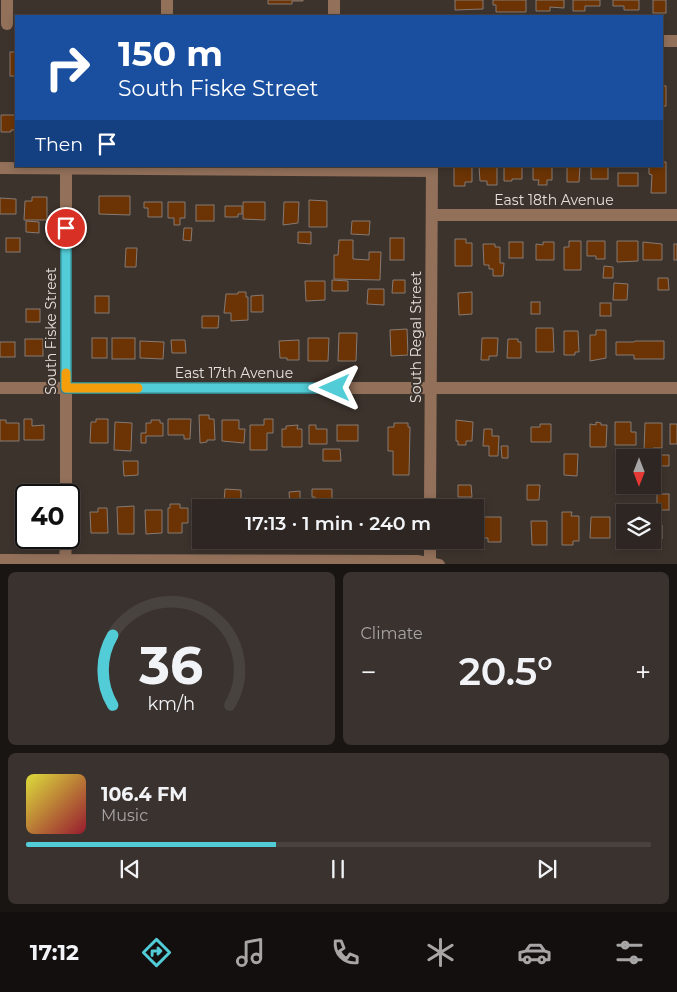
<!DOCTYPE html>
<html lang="en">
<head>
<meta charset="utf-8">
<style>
	:root { --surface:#2e2622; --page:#3a322f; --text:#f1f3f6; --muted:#a7a5a5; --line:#494340; --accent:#52ccd6 }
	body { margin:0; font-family:Montserrat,sans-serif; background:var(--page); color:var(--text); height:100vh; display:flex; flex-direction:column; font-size:19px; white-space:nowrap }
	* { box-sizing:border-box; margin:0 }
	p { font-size:16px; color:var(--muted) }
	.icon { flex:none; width:28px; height:28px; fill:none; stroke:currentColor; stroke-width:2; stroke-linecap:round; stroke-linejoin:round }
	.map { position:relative; height:564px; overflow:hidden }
	.drawer { display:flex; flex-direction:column; gap:8px; padding:8px; background:#191513; flex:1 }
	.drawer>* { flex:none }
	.top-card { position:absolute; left:15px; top:15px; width:648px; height:152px; border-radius:0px; box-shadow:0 2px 8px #0003,0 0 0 1px var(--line); background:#1a4fa0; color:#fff; overflow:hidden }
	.needle { width:32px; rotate:180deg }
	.tools { position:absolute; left:616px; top:449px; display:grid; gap:10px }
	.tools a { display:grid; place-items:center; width:45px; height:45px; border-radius:0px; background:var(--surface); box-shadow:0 2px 8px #0003,0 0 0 1px var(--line); font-size:25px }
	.speed { position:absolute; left:15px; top:484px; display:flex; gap:10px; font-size:25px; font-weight:700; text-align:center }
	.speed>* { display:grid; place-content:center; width:65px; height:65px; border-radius:50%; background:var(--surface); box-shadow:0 2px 8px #0003,0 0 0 1px var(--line); line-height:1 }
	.speed .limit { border:2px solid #111; border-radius:8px; background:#fff; color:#111 }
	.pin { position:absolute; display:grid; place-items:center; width:42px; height:42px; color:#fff; margin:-21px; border:2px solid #fff; border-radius:50%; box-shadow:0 1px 5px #0007 }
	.me { position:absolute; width:55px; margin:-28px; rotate:270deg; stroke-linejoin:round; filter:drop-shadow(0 0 4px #0008) }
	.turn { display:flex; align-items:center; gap:18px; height:105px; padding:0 20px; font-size:22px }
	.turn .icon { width:65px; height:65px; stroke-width:2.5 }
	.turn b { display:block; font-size:35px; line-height:42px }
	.then { display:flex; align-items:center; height:48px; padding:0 20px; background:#0003; gap:10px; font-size:19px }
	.big { font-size:38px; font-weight:600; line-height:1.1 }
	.drawer .widget { flex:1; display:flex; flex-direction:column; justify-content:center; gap:8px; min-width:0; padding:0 18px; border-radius:8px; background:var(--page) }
	.drawer .dial { align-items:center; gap:0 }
	.dial svg { height:130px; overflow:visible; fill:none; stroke:var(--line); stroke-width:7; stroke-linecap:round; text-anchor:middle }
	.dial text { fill:var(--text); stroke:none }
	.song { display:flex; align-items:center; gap:15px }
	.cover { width:60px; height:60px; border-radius:8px; background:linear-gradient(135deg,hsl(60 70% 55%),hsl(350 70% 35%)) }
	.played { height:5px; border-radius:2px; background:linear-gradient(90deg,var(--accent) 40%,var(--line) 40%) }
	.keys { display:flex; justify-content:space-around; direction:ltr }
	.heat { display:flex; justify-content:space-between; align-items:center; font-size:28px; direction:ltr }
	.drawer .tiles { flex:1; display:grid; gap:8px; grid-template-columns:1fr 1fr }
	.widget:last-child { grid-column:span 2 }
	.trip { position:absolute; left:192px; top:499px; width:292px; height:50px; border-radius:0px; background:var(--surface); box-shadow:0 2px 8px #0003,0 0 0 1px var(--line); font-weight:600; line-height:50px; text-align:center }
	.menu { display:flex; height:80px; justify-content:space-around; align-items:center; background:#120f0e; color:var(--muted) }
	.menu .icon { width:35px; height:35px }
	.menu .active { color:var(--accent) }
	.menu b { font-size:22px; color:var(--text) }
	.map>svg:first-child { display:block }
</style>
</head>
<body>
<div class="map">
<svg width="677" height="565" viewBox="0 0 677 565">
	<rect width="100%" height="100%" fill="#3d332d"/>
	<g fill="#6c3404" stroke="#867a73">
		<path d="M268,0h35v1h-11v3h-24z"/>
		<path d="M455,0h28v9l-28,1z"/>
		<path d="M493,0h33v12h-30v-7h-3z"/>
		<path d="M536,0h28v8l-14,-1v4h-14z"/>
		<path d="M573,0h27v6h-15v5h-12z"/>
		<path d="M613,0h26v10h-15v-4h-11z"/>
		<rect x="653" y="0" width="13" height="13"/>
		<rect x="10" y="52" width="6" height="24"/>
		<rect x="661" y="86" width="5" height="20"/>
		<path d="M1,115h15v15h-5v2h-10z"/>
		<path d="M661,162h5v31h-15l1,-18 -3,-1v-8h12z"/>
		<path d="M454,166h18v16h-7v4h-11z"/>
		<path d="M479,166h18v19h-10v-4h-7z"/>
		<path d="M504,166h18v13h-10v2h-8z"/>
		<path d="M533,166h19v14h-5v5h-9l1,-5h-6z"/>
		<path d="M567,166h13l-1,16h-12z"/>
		<rect x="591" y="166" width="17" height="13"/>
		<rect x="618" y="173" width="20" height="13"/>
		<path d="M99,196h31v19l-31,-1z"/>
		<path d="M32,197h15v23h-23l1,-19h7z"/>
		<path d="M0,198l16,1v15h-16z"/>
		<path d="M309,200l18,1v26h-18z"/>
		<path d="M144,202h18v15h-14v-9h-4z"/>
		<path d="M168,202h17v16h-5v7h-6v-7h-6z"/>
		<path d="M243,202h22v18l-22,-1z"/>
		<path d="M284,202h15l-1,21 -15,2z"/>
		<rect x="196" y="205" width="18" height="16"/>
		<path d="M225,206h17v8h-4v3h-13z"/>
		<path d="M26,221l13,1v11l-13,-1z"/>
		<path d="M352,221h18l-1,14 -18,-1z"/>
		<path d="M184,228h8l-1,13 -8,-1z"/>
		<path d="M298,232h13v12l-13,-1z"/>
		<rect x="6" y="238" width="14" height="14"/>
		<rect x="390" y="238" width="14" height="22"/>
		<path d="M455,239h11v4h6v23h-17z"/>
		<path d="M339,240h14v19l16,1v-8h12l-1,28 -46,-1v-24h4z"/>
		<path d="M569,241h12v29h-17v-23h5z"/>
		<path d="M587,241h18v18h-9v-3h-9z"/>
		<path d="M617,241h21v20l-21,1z"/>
		<rect x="509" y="242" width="14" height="16"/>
		<path d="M543,242h11v18h-18v-16l7,1z"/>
		<path d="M643,242l19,2v16h-19z"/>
		<path d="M483,244h12v3h5v16h4l-1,13h-10v-7h-4v-4h-5z"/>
		<rect x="674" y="244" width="3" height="16"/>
		<path d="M126,248h11l-1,19h-11z"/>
		<path d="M604,266l9,1v11h-10z"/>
		<path d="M658,278h10l1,12h-11z"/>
		<path d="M332,280l16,1v10h-16z"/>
		<path d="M393,280h12v13h-13z"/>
		<path d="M305,281h20v19l-19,1z"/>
		<path d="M614,283l14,1 -1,16h-14z"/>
		<path d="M368,289h16v16l-17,-1z"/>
		<path d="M238,292h8v5h2v23l-17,1v-8h-7l2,-19h12z"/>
		<path d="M472,292v22l-13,1 -1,-22z"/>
		<path d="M263,295v17h-12v-16z"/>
		<rect x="95" y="296" width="14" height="17"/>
		<rect x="531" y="302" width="9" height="12"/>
		<rect x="600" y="303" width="11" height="13"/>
		<rect x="26" y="309" width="14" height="13"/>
		<path d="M202,316h17l-1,12h-16z"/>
		<path d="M536,328h17l1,24h-18z"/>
		<path d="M407,329l1,26 -17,1 -1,-26z"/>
		<path d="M596,330h10v28l-16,3v-26h6z"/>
		<path d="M564,331h14l1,21h-4v3h-11z"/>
		<path d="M339,333h18l-1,28h-18z"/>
		<rect x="92" y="338" width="15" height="20"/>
		<rect x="112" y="338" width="23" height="21"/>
		<path d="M308,338h21l-1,23h-20z"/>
		<path d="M482,338h16l-1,18h-8v4h-8z"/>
		<rect x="25" y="339" width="18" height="17"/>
		<path d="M508,339h10v3h3v16h-14z"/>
		<path d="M171,340h14l1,13h-14z"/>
		<path d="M299,340v20h-12v-2h-7l-1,-17z"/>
		<path d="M140,341l24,1 -1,17 -23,-1z"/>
		<path d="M635,341h29v18h-30v-4h-18v-13h18z"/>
		<rect x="0" y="342" width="15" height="15"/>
		<path d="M199,415h10v4h5l1,21h-8v2l-7,1z"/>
		<path d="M24,419h8v7l12,-1v15h-20z"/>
		<path d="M96,419h12v24h-18l1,-21h5z"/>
		<path d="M168,419h23l-1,20h-6v-4h-16z"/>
		<path d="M264,419h9v14h-6v17h-17v-25h14z"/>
		<path d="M0,420h6v3h13v18h-19z"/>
		<path d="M151,420h9v3h3v13h-17v7h-5v-10h5v-10h5z"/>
		<path d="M222,420h17v9h6l-1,14 -22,-2z"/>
		<path d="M456,420l17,2 -1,19h-6v4h-8v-4h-2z"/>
		<path d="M115,422l17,1 -1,28 -17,-1z"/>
		<path d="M596,422l5,1v2h6l-1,22h-16v-23l6,1z"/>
		<path d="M615,422h16v10h5v13h-21z"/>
		<path d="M394,423h14v4h2l-1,48h-16v-24h-5v-24h6z"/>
		<path d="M645,423h17v25h-9v3h-9z"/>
		<path d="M540,424h11v18h-20v-15h9z"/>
		<rect x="670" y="424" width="7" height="20"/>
		<path d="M298,425l-1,4h5v18h-20v-18h4v-3z"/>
		<path d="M309,425h7v4h11v15h-18z"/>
		<rect x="337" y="425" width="21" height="16"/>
		<path d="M484,429h8v7h7l-1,20h-9v-10h-6z"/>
		<path d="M501,446h7v12h-6z"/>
		<path d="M323,449h17l1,12h-18z"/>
		<path d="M564,454h14l-1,22 -13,-1z"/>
		<path d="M657,455h12v11h-11z"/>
		<path d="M123,461h15v14l-14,1z"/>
		<path d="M618,463h7v15h-8z"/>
		<path d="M458,485h13l1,12h-14z"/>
		<path d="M527,485h13l-1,15h-12z"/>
		<path d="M225,489l16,1v13l-7,-1v4h-6v-4h-4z"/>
		<path d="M312,489h20v17h-17v-9h-3z"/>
		<path d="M300,491v17h-17v-3h7l-1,-13z"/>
		<rect x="657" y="494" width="12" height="16"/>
		<path d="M367,501h9l-1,7h-8z"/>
		<path d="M202,503l6,1v4h-7v14h-3v-15h3z"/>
		<path d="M170,504h10v4h8v15h-6v10h-14v-25h2z"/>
		<path d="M134,506v28h-16l-1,-27z"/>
		<path d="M98,508h9l1,25h-17l-1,-21h8z"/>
		<rect x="616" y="509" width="9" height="11"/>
		<path d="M145,510h17v23l-16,1z"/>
		<path d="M562,512h10l-1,4h8v25h-6v4h-11z"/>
		<path d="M16,514h10v21h-3v-5h-7z"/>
		<path d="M483,517h18v25h-13v-4h-5z"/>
		<path d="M591,517h19v21h-20z"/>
		<path d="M652,518l1,6 9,1v14h-7v2h-4l1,-1z"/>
		<path d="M531,521h16v24h-15z"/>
		<path d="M621,525h4v9l-4,1z"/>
	</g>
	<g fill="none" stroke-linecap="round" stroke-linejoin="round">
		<g stroke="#92705a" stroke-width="12">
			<path d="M7,0v24"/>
			<path d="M167,0v16"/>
			<path d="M334,0v16"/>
			<path d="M661,41h16"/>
			<path d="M0,168l432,3"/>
			<path d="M432,215h245"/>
			<path d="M0,388h677"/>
			<path d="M66,495v-329"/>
			<path d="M430,508l2,-342"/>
			<path d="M0,560l417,1 22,4"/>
			<path d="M65,565l1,-27"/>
			<path d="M430,565v-25"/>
		</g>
	</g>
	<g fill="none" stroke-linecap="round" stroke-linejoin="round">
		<defs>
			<path id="route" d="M66,228v160h269"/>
		</defs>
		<use href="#route" stroke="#35858b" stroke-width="12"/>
		<use href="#route" stroke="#52ccd6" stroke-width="9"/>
		<path stroke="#f59e0b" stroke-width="9" d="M66,373v15h72"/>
	</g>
	<g text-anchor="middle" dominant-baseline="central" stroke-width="4" stroke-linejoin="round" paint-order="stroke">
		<g font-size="14" fill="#e6e0dc" stroke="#3d332d">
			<text x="554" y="200">East 18th Avenue</text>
			<text transform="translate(51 331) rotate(-90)">South Fiske Street</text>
			<text transform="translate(416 337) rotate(-90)">South Regal Street</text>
			<text x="234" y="373">East 17th Avenue</text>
		</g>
	</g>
</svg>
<div class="tools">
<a><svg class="needle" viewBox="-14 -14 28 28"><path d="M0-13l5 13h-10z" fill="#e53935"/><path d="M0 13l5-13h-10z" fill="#a7a5a5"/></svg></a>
<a><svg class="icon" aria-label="layers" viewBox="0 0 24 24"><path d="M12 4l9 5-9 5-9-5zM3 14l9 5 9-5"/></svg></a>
</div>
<div class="speed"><div class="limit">40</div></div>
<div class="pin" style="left:66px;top:228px;background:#d93025"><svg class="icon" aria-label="arrive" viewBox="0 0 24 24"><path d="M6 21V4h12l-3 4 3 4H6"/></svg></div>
<svg class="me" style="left:335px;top:388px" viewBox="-20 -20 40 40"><path d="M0-17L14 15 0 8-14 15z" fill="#52ccd6" stroke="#fff" stroke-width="4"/></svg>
<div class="trip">17:13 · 1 min · 240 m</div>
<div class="top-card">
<div class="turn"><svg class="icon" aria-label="right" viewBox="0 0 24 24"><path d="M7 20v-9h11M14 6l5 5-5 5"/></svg><div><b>150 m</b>South Fiske Street</div></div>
<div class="then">Then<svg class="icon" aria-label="arrive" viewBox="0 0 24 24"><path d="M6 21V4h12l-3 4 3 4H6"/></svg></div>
</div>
</div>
<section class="drawer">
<div class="tiles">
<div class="widget dial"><svg viewBox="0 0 100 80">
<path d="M14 69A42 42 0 1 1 86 69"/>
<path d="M14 69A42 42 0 0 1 14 26" stroke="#52ccd6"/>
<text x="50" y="56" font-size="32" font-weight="700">36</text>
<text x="50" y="72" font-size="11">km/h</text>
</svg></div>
<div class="widget"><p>Climate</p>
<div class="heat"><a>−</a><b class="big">20.5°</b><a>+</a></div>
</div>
<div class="widget">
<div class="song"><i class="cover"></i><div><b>106.4 FM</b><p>Music</p></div></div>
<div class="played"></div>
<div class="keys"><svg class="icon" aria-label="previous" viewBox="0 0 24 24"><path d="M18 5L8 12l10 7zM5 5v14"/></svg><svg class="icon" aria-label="pause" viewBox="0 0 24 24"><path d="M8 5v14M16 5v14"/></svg><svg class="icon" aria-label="next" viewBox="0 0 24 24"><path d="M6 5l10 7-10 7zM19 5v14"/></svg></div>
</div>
</div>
</section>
<nav class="menu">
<b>17:12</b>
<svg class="icon active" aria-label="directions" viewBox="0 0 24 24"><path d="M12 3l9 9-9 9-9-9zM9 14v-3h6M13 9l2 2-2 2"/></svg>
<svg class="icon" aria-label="music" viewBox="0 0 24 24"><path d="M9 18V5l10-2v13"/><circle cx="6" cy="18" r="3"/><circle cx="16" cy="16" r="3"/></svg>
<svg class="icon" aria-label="phone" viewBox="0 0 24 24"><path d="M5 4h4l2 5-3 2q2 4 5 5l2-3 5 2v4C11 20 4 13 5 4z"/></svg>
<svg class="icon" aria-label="climate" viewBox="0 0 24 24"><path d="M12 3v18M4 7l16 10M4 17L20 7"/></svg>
<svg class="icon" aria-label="car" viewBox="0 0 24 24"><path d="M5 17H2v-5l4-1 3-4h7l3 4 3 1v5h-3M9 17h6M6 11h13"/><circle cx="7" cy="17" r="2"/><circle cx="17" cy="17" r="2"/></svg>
<svg class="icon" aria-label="filters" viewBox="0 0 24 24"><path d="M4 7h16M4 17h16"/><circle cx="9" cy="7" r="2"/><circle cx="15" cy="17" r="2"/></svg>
</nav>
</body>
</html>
